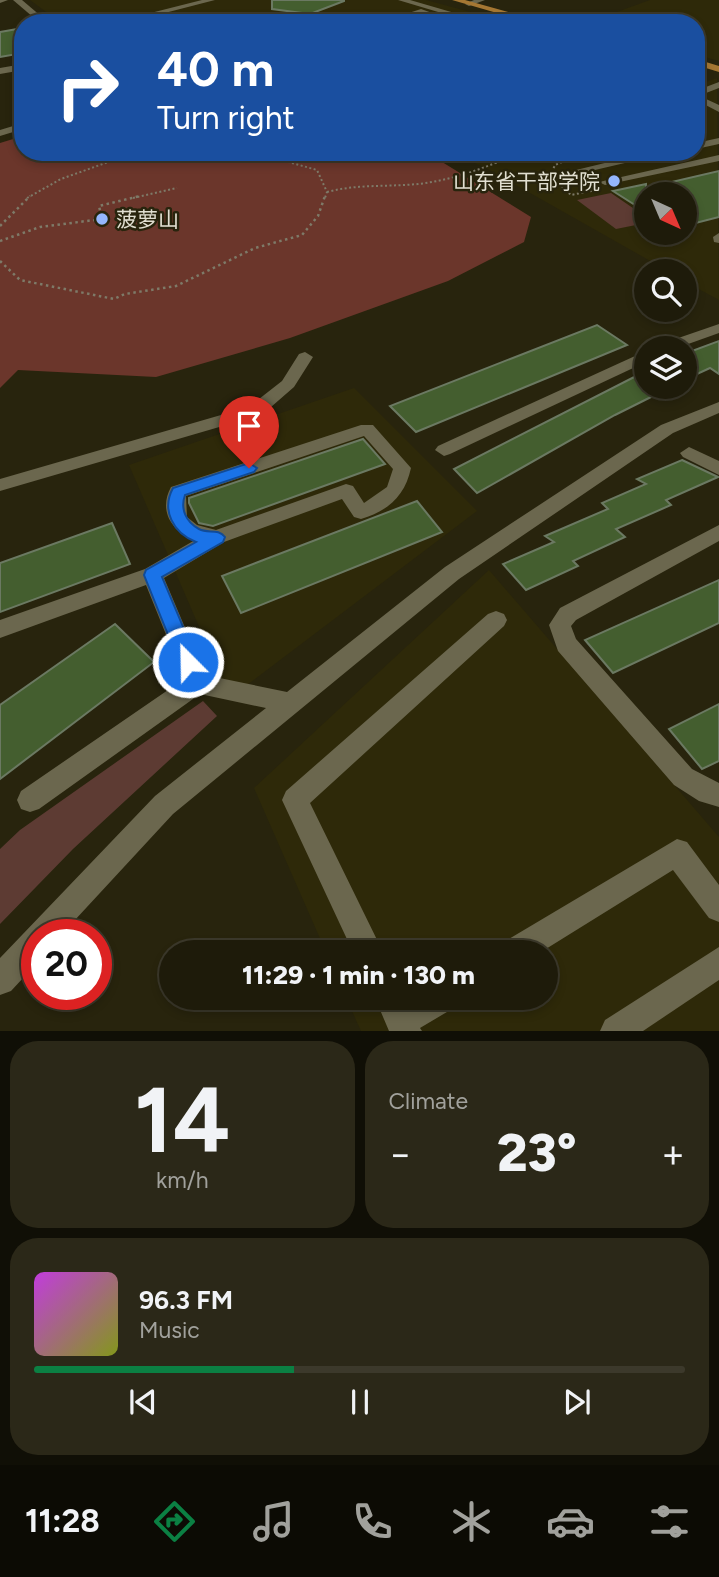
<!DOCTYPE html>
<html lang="en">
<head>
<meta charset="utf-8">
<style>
	:root { --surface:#1e1b0a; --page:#2b2818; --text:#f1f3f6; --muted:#a1a19c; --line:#3c392b; --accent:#0b8043 }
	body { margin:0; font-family:Figtree,"Noto Sans SC",sans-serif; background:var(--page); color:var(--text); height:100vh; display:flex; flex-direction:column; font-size:26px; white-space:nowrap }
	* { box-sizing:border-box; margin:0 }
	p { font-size:23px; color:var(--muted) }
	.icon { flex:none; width:38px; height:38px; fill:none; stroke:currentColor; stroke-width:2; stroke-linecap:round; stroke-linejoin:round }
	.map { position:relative; height:1031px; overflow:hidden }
	.drawer { display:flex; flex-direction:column; gap:10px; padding:10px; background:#100f06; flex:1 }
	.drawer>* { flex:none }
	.banner { position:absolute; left:14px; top:14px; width:691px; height:147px; border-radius:28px; box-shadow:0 4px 10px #0003,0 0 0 2px var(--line); background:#1a4fa0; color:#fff; overflow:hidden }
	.needle { width:46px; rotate:136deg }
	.fabs { position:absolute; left:634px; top:182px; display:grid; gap:14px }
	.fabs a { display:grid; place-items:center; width:63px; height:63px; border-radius:50%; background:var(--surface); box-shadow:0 4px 10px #0003,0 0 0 2px var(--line); font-size:35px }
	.speed { position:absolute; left:21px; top:919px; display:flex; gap:14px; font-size:35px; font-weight:700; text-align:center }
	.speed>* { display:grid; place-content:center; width:91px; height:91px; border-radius:50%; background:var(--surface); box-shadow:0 4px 10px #0003,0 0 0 2px var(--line); line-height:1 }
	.speed .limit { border:10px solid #d22; background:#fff; color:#111 }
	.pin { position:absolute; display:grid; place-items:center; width:60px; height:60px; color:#fff; margin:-72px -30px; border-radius:50% 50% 50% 0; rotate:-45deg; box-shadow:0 0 7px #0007 }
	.pin .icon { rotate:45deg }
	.me { position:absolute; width:77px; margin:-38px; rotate:337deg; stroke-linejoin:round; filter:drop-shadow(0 0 5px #0008) }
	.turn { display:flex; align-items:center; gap:24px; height:147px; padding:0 28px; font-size:32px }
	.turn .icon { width:91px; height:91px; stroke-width:2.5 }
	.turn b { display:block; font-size:49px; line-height:60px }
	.big { font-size:52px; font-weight:800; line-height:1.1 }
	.drawer .tile { flex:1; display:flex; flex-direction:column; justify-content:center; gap:10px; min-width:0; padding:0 24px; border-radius:28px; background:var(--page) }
	.drawer .dial { align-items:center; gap:0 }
	.dial b { font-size:91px; line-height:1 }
	.song { display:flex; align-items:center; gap:21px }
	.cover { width:84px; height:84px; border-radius:10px; background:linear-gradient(135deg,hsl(290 70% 55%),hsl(70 70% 35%)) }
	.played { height:7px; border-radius:4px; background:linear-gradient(90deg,var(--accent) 40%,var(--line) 40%) }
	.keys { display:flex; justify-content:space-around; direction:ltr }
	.heat { display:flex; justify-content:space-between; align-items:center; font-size:38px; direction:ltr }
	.drawer .tiles { flex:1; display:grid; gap:10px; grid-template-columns:1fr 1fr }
	.tile:last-child { grid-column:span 2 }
	.trip { position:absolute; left:159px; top:940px; width:399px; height:70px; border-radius:35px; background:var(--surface); box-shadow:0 4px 10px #0003,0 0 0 2px var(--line); font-weight:800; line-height:70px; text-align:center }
	.dock { display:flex; height:112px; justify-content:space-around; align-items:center; background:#0c0b04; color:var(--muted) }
	.dock .icon { width:49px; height:49px }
	.dock .current { color:var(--accent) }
	.dock b { font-size:32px; color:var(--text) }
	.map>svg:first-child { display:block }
</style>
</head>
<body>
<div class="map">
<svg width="719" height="1031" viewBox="0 0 719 1031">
	<rect width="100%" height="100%" fill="#28240d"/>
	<g fill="#2e2909" fill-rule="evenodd">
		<path d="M30,0h396l85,23h-450z"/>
		<path d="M650,0h69v61l-22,-6 -1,-32h-110z"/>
		<path d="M717,78l2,222 -35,-19v-10h-16l-182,-103 -36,-16h246l1,-67zM646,194h38v39h-38z"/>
		<path d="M354,388l123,123 -247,187 -101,-233z"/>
		<path d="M489,570l230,267v194h-358l-15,-33h200v-46h-220l-72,-164z"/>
	</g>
	<g fill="#5d3b33">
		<path d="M611,193l35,24v6l-30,6 -39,-29z"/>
		<path d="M203,701l14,15 -144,133 -73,75v-75l20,-19z"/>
	</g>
	<path fill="#6b362b" d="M23,136v16h403l105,65 -7,25 -76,39 -158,57 -134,39 -138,-7 -18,18v-245z"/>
	<g fill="#445e2f" stroke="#6b7962" stroke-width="2">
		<path d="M272,0h72v1l-34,13 -38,-5z"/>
		<path d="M23,28v25l-23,4v-25z"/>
		<path d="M719,171v46l-35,9v-32h-38v18l-33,-21 33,-7v4z"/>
		<path d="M597,325l30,20 -211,87 -26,-26z"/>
		<path d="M719,341v33l-9,-6 -26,12v-26z"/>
		<path d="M646,371v16h25l-56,28 -138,78 -23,-24z"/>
		<path d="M363,439l22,25 -172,62 -14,-3 -10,-20v-5z"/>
		<path d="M682,460l36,17 -52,23 5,5 -55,24 9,8 -52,24 5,5 -52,24 -23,-26 51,-22 -9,-6 63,-27 -6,-6 44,-19 -9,-5z"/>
		<path d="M417,501l25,31 -201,81 -19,-37z"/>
		<path d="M112,523l18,41 -130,48v-49z"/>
		<path d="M719,580v43l-106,50 -28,-33z"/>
		<path d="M115,624l39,38 -154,117v-74z"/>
		<path d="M719,704v57l-17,8 -33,-40z"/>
	</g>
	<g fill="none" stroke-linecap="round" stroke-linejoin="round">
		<g stroke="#7e7a68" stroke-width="2" stroke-dasharray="2 2.5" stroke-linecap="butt">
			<path d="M696,118l11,-2"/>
			<path d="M253,152l64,18 10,22 -2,6"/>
			<path d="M475,152l22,11"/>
			<path d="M574,152v5l-19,8 -5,11 21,19 25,-5"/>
			<path d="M327,192c30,-8 60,-5 91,-8 36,-4 70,-17 103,-32"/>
			<path d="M27,198l34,-19 75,-27"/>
			<path d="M133,198l44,-10"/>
		</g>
		<g stroke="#7e7a68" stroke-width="2.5" stroke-dasharray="2.5 3.5" stroke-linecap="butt">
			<path d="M0,226l30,-30"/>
			<path d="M0,241l40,-14 62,-8 -3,-13 41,-10"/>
			<path d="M0,261l20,19 94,19 11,-5 51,-8 79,-38 47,-13 16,-19 7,-20"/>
		</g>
		<g fill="#6b674e" fill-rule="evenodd">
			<path d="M0,0h8l-8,3z"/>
			<path d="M13,0h9l27,23h-9z"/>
			<path d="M202,0h13l-89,23h-15z"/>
			<path d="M398,0h12l79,23h-14z"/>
			<path d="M474,0h11l-16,6 -4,-2z"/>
			<path d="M421,9l14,5 -4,2c-17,-5 -34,7 -53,7z"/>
			<path d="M23,64v6l-23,4v-6z"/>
			<path d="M719,82v6l-13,5v6l13,6v7l-23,-12 2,-10z"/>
			<path d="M23,123v6l-23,7v-6z"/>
			<path d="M719,138v6l-23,5v-6z"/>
			<path d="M650,152h22l-90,21 -6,-3z"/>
			<path d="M719,155v6l-114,24 -6,-3z"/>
			<path d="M719,233v10l-5,-1 -1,-5z"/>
			<path d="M719,324v9l-42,15h-22l3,-3z"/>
			<path d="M646,351v11l-196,92 -6,2 -9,-6 3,-4z"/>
			<path d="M305,352l8,5 -19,30 -23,20 -38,16 -233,68v-12l221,-64 38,-16 23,-18 17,-27z"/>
			<path d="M719,402v11l-46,20 -214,146 -286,235 -111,120h-25v29l-26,28 -11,4v-37l155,-162 111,-88 -66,-14 -161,115 -9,3 -9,-3 -4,-9 4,-9 163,-112 -38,-94 -146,53v-18l145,-51 50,-29c-23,-8 -37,-29 -24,-53l190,-62h12l38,43c-6,28 -23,43 -50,51l-7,-2 -12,-18 -118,43 -60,36 41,97 82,17 158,-125 216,-142zM364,436l29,33 -6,18 -23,16 -11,-17 -7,-2 -130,46 -19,-5 -10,-8 -1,-21z"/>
			<path d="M689,447l30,14v14l-36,-18 -3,-4z"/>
			<path d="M719,525v16l-143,79 -5,6 5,13 116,130 27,14v24l-20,-6 -25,-16 -116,-134 -9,-26 11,-17z"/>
			<path d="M496,611l8,3 3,6 -3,6 -194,177 73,149h-30l-71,-152 4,-9 202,-177z"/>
			<path d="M677,839l10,3 32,43v37l-10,-4 -36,-48 -132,82h-42l5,-10z"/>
			<path d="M719,947v33l-76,51h-43l5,-11z"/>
			<path d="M375,998h31l1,3 6,-3h43l-4,11 -32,19 2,3h-33z"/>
		</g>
		<g fill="#a57733" fill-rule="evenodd">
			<path d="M452,0h13l82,23h-15z"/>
			<path d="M696,59l23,7v6l-23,-7z"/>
		</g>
	</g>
	<path fill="#1a73e8" stroke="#114b97" stroke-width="2" d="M249,463l8,5 -3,4 -69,23c-5,14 1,27 14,34 9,5 19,-1 26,8l-2,5 -61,35 36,85 -3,5 -7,3 -6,-3 -3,-5 -35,-87 2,-5 50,-28c-23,-9 -35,-32 -23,-54z"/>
	<g fill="#95b6fd" stroke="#28240d" stroke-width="2.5">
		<circle cx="614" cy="181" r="7"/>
		<circle cx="102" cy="219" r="7"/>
	</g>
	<g text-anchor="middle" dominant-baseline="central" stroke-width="5" stroke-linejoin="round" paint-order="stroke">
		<g font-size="21" fill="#e1dfd1" stroke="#28240d" text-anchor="end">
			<text x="600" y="181">山东省干部学院</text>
			<text x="116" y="219" text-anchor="start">菠萝山</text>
		</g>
	</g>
</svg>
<div class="fabs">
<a><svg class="needle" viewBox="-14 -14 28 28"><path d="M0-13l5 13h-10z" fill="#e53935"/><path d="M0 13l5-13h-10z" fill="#a1a19c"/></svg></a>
<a><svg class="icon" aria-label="search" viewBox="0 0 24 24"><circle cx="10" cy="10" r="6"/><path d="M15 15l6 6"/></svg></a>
<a><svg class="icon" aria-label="layers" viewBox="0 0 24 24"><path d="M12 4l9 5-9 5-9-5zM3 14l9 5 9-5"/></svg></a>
</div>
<div class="speed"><div class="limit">20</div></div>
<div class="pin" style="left:249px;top:468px;background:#d93025"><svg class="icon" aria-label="arrive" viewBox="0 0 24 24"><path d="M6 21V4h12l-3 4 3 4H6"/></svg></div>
<svg class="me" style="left:188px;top:662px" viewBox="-20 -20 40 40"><circle r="17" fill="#1a73e8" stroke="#fff" stroke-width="3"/><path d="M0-11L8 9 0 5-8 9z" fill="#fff"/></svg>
<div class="trip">11:29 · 1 min · 130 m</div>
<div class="banner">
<div class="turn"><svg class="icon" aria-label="right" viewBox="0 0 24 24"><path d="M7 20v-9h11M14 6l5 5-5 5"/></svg><div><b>40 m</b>Turn right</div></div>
</div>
</div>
<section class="drawer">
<div class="tiles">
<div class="tile dial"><b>14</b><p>km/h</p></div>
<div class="tile"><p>Climate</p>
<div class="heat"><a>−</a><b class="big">23°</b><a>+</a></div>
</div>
<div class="tile">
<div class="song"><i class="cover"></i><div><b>96.3 FM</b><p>Music</p></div></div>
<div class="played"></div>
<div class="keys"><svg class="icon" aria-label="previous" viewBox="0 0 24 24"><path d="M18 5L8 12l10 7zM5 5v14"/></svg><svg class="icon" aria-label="pause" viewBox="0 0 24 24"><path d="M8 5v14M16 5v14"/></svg><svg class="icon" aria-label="next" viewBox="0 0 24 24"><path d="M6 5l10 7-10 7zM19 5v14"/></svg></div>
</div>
</div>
</section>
<nav class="dock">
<b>11:28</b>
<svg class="icon current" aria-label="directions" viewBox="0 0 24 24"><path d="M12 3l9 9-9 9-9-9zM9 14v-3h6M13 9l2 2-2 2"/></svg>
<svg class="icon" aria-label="music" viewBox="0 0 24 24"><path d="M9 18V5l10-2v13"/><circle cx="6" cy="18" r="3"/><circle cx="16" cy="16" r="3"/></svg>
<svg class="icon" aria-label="phone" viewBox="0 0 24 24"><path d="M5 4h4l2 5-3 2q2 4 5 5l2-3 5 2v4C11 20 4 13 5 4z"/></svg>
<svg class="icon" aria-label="climate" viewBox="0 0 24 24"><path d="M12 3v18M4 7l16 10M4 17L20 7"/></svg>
<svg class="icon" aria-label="car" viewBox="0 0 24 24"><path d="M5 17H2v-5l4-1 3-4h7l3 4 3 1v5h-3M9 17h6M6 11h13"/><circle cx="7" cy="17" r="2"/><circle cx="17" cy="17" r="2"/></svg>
<svg class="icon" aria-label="filters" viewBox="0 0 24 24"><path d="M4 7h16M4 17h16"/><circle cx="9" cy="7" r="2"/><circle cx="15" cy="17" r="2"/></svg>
</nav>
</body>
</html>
